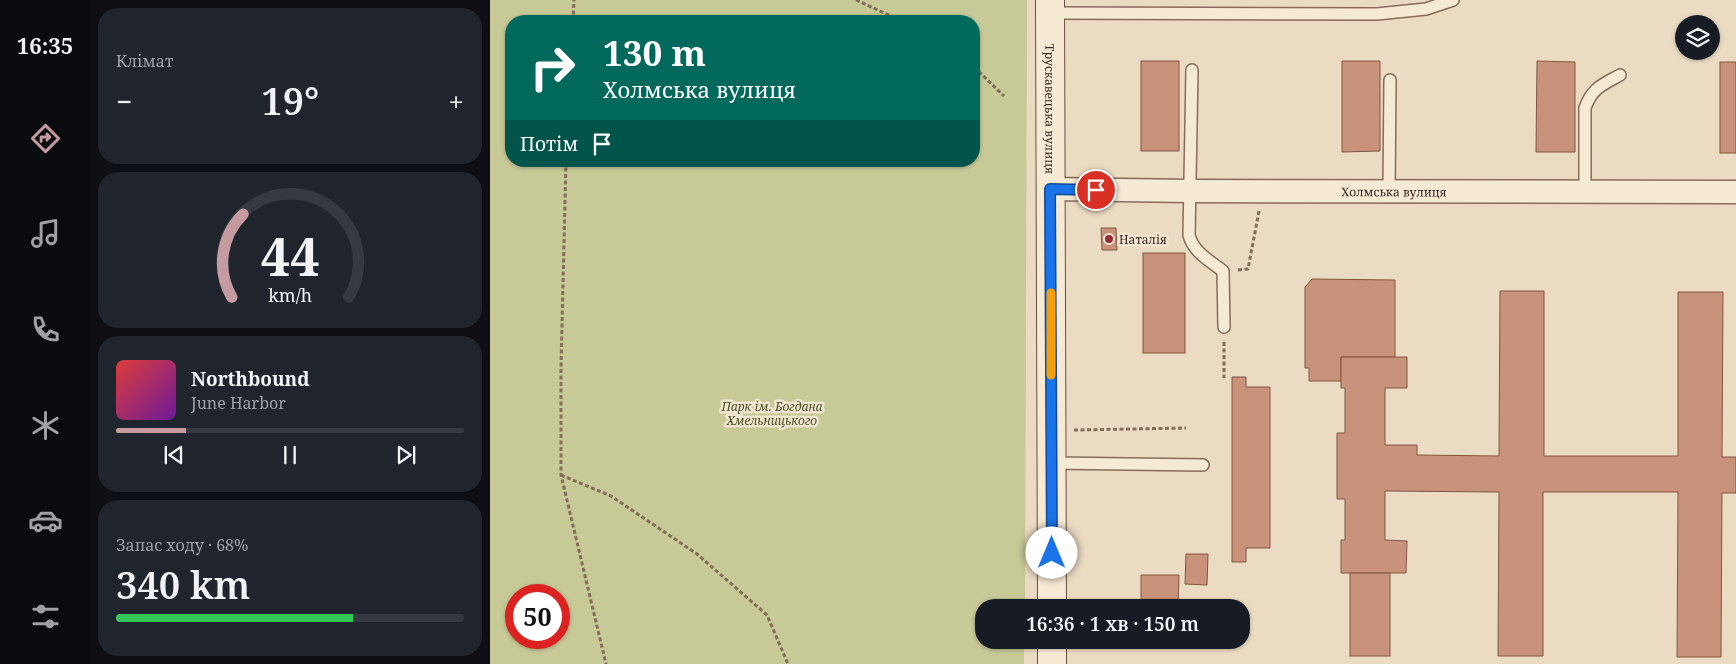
<!DOCTYPE html>
<html lang="uk">
<head>
<meta charset="utf-8">
<style>
	:root { --surface:#171b24; --page:#20242c; --text:#f1f3f6; --muted:#9ea1a6; --line:#363941; --accent:#c59aa0 }
	body { margin:0; font-family:"Noto Serif",serif; background:var(--page); color:var(--text); height:100vh; display:flex; flex-direction:column; font-size:19px; white-space:nowrap }
	* { box-sizing:border-box; margin:0 }
	p { font-size:16px; color:var(--muted) }
	.icon { flex:none; width:28px; height:28px; fill:none; stroke:currentColor; stroke-width:2; stroke-linecap:round; stroke-linejoin:round }
	.map { position:relative; flex:1; overflow:hidden }
	.side { display:flex; flex-direction:column; gap:8px; padding:8px; background:#0d0f14; width:400px }
	.side>* { flex:none }
	.hud { position:absolute; left:15px; top:15px; width:475px; height:152px; border-radius:20px; box-shadow:0 1px 4px #0004; background:#00695c; color:#fff; overflow:hidden }
	.buttons { position:absolute; left:1185px; top:15px; display:grid; gap:10px }
	.buttons a { display:grid; place-items:center; width:45px; height:45px; border-radius:50%; background:var(--surface); box-shadow:0 1px 4px #0004; font-size:25px }
	.speed { position:absolute; left:15px; top:584px; display:flex; gap:10px; font-size:25px; font-weight:700; text-align:center }
	.speed>* { display:grid; place-content:center; width:65px; height:65px; border-radius:50%; background:var(--surface); box-shadow:0 1px 4px #0004; line-height:1 }
	.speed .limit { border:8px solid #d22; background:#fff; color:#111 }
	.pin { position:absolute; display:grid; place-items:center; width:42px; height:42px; color:#fff; margin:-21px; border:2px solid #fff; border-radius:50%; box-shadow:0 1px 5px #0007 }
	.me { position:absolute; width:55px; margin:-28px; rotate:0deg; stroke-linejoin:round; filter:drop-shadow(0 0 4px #0008) }
	.turn { display:flex; align-items:center; gap:18px; height:105px; padding:0 15px; font-size:22px }
	.turn .icon { width:65px; height:65px; stroke-width:2.5 }
	.turn b { display:block; font-size:35px; line-height:42px }
	.then { display:flex; align-items:center; height:48px; padding:0 15px; background:#0003; gap:10px; font-size:19px }
	.big { font-size:38px; font-weight:600; line-height:1.1 }
	.side .card { flex:1; display:flex; flex-direction:column; justify-content:center; gap:8px; min-width:0; padding:0 18px; border-radius:20px; background:var(--page) }
	.side .dial { align-items:center; gap:0 }
	.dial svg { height:130px; overflow:visible; fill:none; stroke:var(--line); stroke-width:7; stroke-linecap:round; text-anchor:middle }
	.dial text { fill:var(--text); stroke:none }
	.song { display:flex; align-items:center; gap:15px }
	.cover { width:60px; height:60px; border-radius:8px; background:linear-gradient(135deg,hsl(0 70% 55%),hsl(280 70% 35%)) }
	.played { height:5px; border-radius:2px; background:linear-gradient(90deg,var(--accent) 20%,var(--line) 20%) }
	.keys { display:flex; justify-content:space-around; direction:ltr }
	.heat { display:flex; justify-content:space-between; align-items:center; font-size:28px; direction:ltr }
	.charge { height:8px; border-radius:4px; background:linear-gradient(90deg,#34c759 68%,var(--line) 0) }
	.trip { position:absolute; left:485px; top:599px; width:275px; height:50px; border-radius:20px; background:var(--surface); box-shadow:0 1px 4px #0004; font-weight:600; line-height:50px; text-align:center }
	main { display:flex; flex:1; min-height:0 }
	.tab-bar { display:flex; flex-direction:column; width:90px; justify-content:space-around; align-items:center; background:#090b0e; color:var(--muted) }
	.tab-bar .icon { width:35px; height:35px }
	.tab-bar .on { color:var(--accent) }
	.tab-bar b { font-size:22px; color:var(--text) }
	.map>svg:first-child { display:block }
</style>
</head>
<body>
<main>
<nav class="tab-bar">
<b>16:35</b>
<svg class="icon on" aria-label="directions" viewBox="0 0 24 24"><path d="M12 3l9 9-9 9-9-9zM9 14v-3h6M13 9l2 2-2 2"/></svg>
<svg class="icon" aria-label="music" viewBox="0 0 24 24"><path d="M9 18V5l10-2v13"/><circle cx="6" cy="18" r="3"/><circle cx="16" cy="16" r="3"/></svg>
<svg class="icon" aria-label="phone" viewBox="0 0 24 24"><path d="M5 4h4l2 5-3 2q2 4 5 5l2-3 5 2v4C11 20 4 13 5 4z"/></svg>
<svg class="icon" aria-label="climate" viewBox="0 0 24 24"><path d="M12 3v18M4 7l16 10M4 17L20 7"/></svg>
<svg class="icon" aria-label="car" viewBox="0 0 24 24"><path d="M5 17H2v-5l4-1 3-4h7l3 4 3 1v5h-3M9 17h6M6 11h13"/><circle cx="7" cy="17" r="2"/><circle cx="17" cy="17" r="2"/></svg>
<svg class="icon" aria-label="filters" viewBox="0 0 24 24"><path d="M4 7h16M4 17h16"/><circle cx="9" cy="7" r="2"/><circle cx="15" cy="17" r="2"/></svg>
</nav>
<section class="side">
<div class="card"><p>Клімат</p>
<div class="heat"><a>−</a><b class="big">19°</b><a>+</a></div>
</div>
<div class="card dial"><svg viewBox="0 0 100 80">
<path d="M14 69A42 42 0 1 1 86 69"/>
<path d="M14 69A42 42 0 0 1 21 18" stroke="#c59aa0"/>
<text x="50" y="56" font-size="32" font-weight="700">44</text>
<text x="50" y="72" font-size="11">km/h</text>
</svg></div>
<div class="card">
<div class="song"><i class="cover"></i><div><b>Northbound</b><p>June Harbor</p></div></div>
<div class="played"></div>
<div class="keys"><svg class="icon" aria-label="previous" viewBox="0 0 24 24"><path d="M18 5L8 12l10 7zM5 5v14"/></svg><svg class="icon" aria-label="pause" viewBox="0 0 24 24"><path d="M8 5v14M16 5v14"/></svg><svg class="icon" aria-label="next" viewBox="0 0 24 24"><path d="M6 5l10 7-10 7zM19 5v14"/></svg></div>
</div>
<div class="card"><p>Запас ходу · 68%</p><b class="big">340 km</b><div class="charge"></div></div>
</section>
<div class="map">
<svg width="1246" height="664" viewBox="0 0 1246 664">
	<rect width="100%" height="100%" fill="#ebdbc2"/>
	<path fill="#c7c997" fill-rule="evenodd" d="M0,0h537l-2,607 -41,1v32h40v24h-534zM21,21h463v140h-463zM26,595h43v43h-43z"/>
	<g fill="#c8937a" stroke="#825541">
		<rect x="651" y="61" width="38" height="90"/>
		<path d="M852,61h38v90l-38,1z"/>
		<path d="M1047,61l38,1v90h-39z"/>
		<rect x="1230" y="62" width="16" height="91"/>
		<path d="M611,228h15l1,22h-15z"/>
		<rect x="653" y="253" width="42" height="100"/>
		<path d="M822,279l83,1v77h-54v24h-32v-13h-4v-81z"/>
		<path d="M1010,291h44v165h134v-164h45l-1,165h14v36h-14l-1,164h-44l1,-165h-135v164h-45l1,-164 -114,-1v49l22,1 -1,32h-65v-33h4v-41h-8v-66h8v-45h-4v-31h66v31h-22v57h32v10l82,1z"/>
		<path d="M742,377h14v10h24v161h-24v14h-14z"/>
		<path d="M696,554h22l-1,31 -22,-1z"/>
		<rect x="860" y="573" width="40" height="83"/>
		<path d="M651,575h38l-1,33h-37z"/>
	</g>
	<g fill="none" stroke-linecap="round" stroke-linejoin="round">
		<defs>
			<g id="service">
				<path d="M560,13l327,1 49,-5 27,-9"/>
				<path d="M702,70l-3,165c4,17 21,26 34,36l1,56"/>
				<path d="M899,192l1,-112"/>
				<path d="M1095,192v-84c7,-20 17,-23 35,-33"/>
				<path d="M562,463l151,2"/>
			</g>
			<g id="minor">
				<path id="s1" d="M560,189l140,2 546,1"/>
			</g>
			<g id="secondary">
				<path id="s2" d="M560,0l2,608"/>
				<path d="M562,640v24"/>
			</g>
		</defs>
		<use href="#service" stroke="#846d5a" stroke-width="14"/>
		<use href="#minor" stroke="#846d5a" stroke-width="25"/>
		<use href="#secondary" stroke="#664e3e" stroke-width="30"/>
		<g stroke="#846d5a" stroke-width="3" stroke-dasharray="4 2.5" stroke-linecap="butt">
			<path d="M366,0l46,21"/>
			<path d="M83,21l1,-21"/>
			<path d="M484,67l30,29"/>
			<path d="M76,161l-5,206v108l45,189"/>
			<path d="M748,270l10,-1 11,-58"/>
			<path d="M734,342v36"/>
			<path d="M584,430l112,-2"/>
			<path d="M71,475l50,21 86,58 70,61 21,49"/>
		</g>
		<use href="#service" stroke="#f7ead5" stroke-width="11"/>
		<use href="#minor" stroke="#f7ead5" stroke-width="22"/>
		<use href="#secondary" stroke="#f7ead5" stroke-width="28"/>
	</g>
	<g fill="none" stroke-linecap="round" stroke-linejoin="round">
		<defs>
			<path id="route" d="M562,553l-2,-364 46,1"/>
		</defs>
		<use href="#route" stroke="#114b97" stroke-width="12"/>
		<use href="#route" stroke="#1a73e8" stroke-width="9"/>
		<path stroke="#f59e0b" stroke-width="9" d="M561,293v82"/>
	</g>
	<circle fill="#902d37" stroke="#f3e6d1" stroke-width="2" cx="619" cy="239" r="5"/>
	<g text-anchor="middle" dominant-baseline="central" stroke-width="5" stroke-linejoin="round" paint-order="stroke">
		<g font-size="12" fill="#35271e" stroke="#f3e6d1">
			<text stroke="none"><textPath href="#s2" startOffset="109">Трускавецька вулиця</textPath></text>
			<text stroke="none"><textPath href="#s1" startOffset="344">Холмська вулиця</textPath></text>
		</g>
		<g font-size="12" fill="#35271e" stroke="#f3e6d1" text-anchor="start">
			<text x="629" y="239">Наталія</text>
		</g>
		<g font-size="12" font-style="italic" fill="#495025" stroke="#f3e6d1">
			<text x="282" y="406">Парк ім. Богдана<tspan x="282" dy="14">Хмельницького</tspan></text>
		</g>
	</g>
</svg>
<div class="buttons">
<a><svg class="icon" aria-label="layers" viewBox="0 0 24 24"><path d="M12 4l9 5-9 5-9-5zM3 14l9 5 9-5"/></svg></a>
</div>
<div class="speed"><div class="limit">50</div></div>
<div class="pin" style="left:606px;top:190px;background:#d93025"><svg class="icon" aria-label="arrive" viewBox="0 0 24 24"><path d="M6 21V4h12l-3 4 3 4H6"/></svg></div>
<svg class="me" style="left:562px;top:553px" viewBox="-20 -20 40 40"><circle r="19" fill="#fff"/><path d="M0-13L10 11 0 6-10 11z" fill="#1a73e8"/></svg>
<div class="trip">16:36 · 1 хв · 150 m</div>
<div class="hud">
<div class="turn"><svg class="icon" aria-label="right" viewBox="0 0 24 24"><path d="M7 20v-9h11M14 6l5 5-5 5"/></svg><div><b>130 m</b>Холмська вулиця</div></div>
<div class="then">Потім<svg class="icon" aria-label="arrive" viewBox="0 0 24 24"><path d="M6 21V4h12l-3 4 3 4H6"/></svg></div>
</div>
</div>
</main>
</body>
</html>
